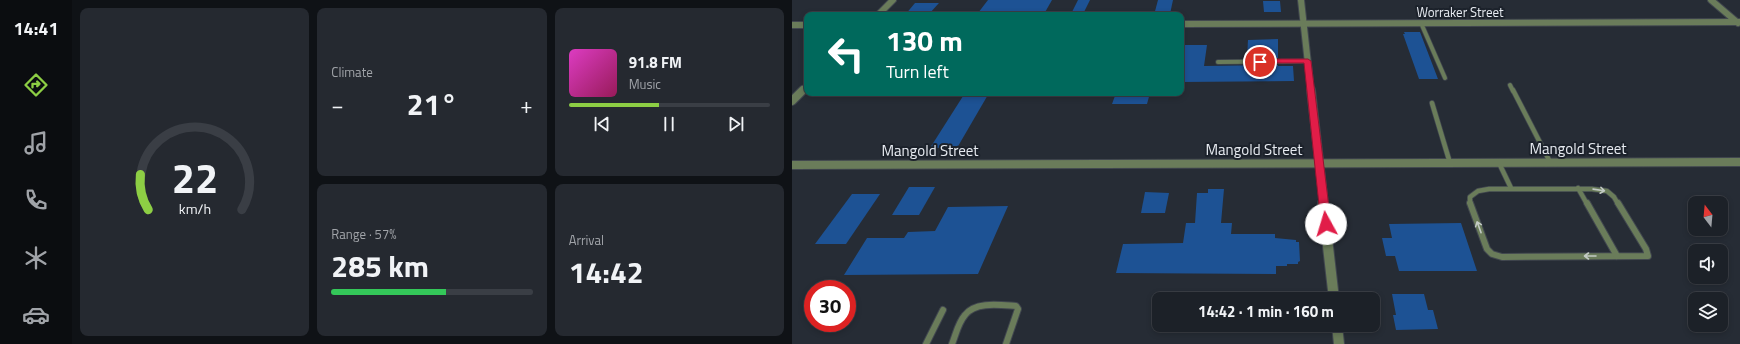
<!DOCTYPE html>
<html lang="en">
<head>
<meta charset="utf-8">
<style>
	:root { --surface:#1c2128; --page:#252930; --text:#f1f3f6; --muted:#a0a3a8; --line:#3a3e45; --accent:#8dce44 }
	body { margin:0; font-family:"Titillium Web",sans-serif; background:var(--page); color:var(--text); height:100vh; display:flex; flex-direction:column; font-size:15px; white-space:nowrap }
	* { box-sizing:border-box; margin:0 }
	p { font-size:13px; color:var(--muted) }
	.icon { flex:none; width:22px; height:22px; fill:none; stroke:currentColor; stroke-width:2; stroke-linecap:round; stroke-linejoin:round }
	.map { position:relative; flex:1; overflow:hidden }
	.drawer { display:flex; flex-direction:column; gap:8px; padding:8px; background:#0f1216; width:720px }
	.drawer>* { flex:none }
	.top-card { position:absolute; left:12px; top:12px; width:380px; height:84px; border-radius:8px; box-shadow:0 2px 6px #0003,0 0 0 1px var(--line); background:#00695c; color:#fff; overflow:hidden }
	.needle { width:26px; rotate:344deg }
	.fabs { position:absolute; left:896px; top:196px; display:grid; gap:8px }
	.fabs a { display:grid; place-items:center; width:40px; height:40px; border-radius:8px; background:var(--surface); box-shadow:0 2px 6px #0003,0 0 0 1px var(--line); font-size:20px }
	.speed { position:absolute; left:12px; top:280px; display:flex; gap:8px; font-size:20px; font-weight:700; text-align:center }
	.speed>* { display:grid; place-content:center; width:52px; height:52px; border-radius:50%; background:var(--surface); box-shadow:0 2px 6px #0003,0 0 0 1px var(--line); line-height:1 }
	.speed .limit { border:6px solid #d22; background:#fff; color:#111 }
	.pin { position:absolute; display:grid; place-items:center; width:34px; height:34px; color:#fff; margin:-17px; border:2px solid #fff; border-radius:50%; box-shadow:0 1px 4px #0007 }
	.me { position:absolute; width:44px; margin:-22px; rotate:354deg; stroke-linejoin:round; filter:drop-shadow(0 0 3px #0008) }
	.turn { display:flex; align-items:center; gap:14px; height:84px; padding:0 16px; font-size:18px }
	.turn .icon { width:52px; height:52px; stroke-width:2.5 }
	.turn b { display:block; font-size:28px; line-height:34px }
	.big { font-size:30px; font-weight:700; line-height:1.1 }
	.drawer .card { flex:1; display:flex; flex-direction:column; justify-content:center; gap:6px; min-width:0; padding:0 14px; border-radius:8px; background:var(--page) }
	.drawer .dial { align-items:center; gap:0 }
	.dial svg { height:104px; overflow:visible; fill:none; stroke:var(--line); stroke-width:7; stroke-linecap:round; text-anchor:middle }
	.dial text { fill:var(--text); stroke:none }
	.song { display:flex; align-items:center; gap:12px }
	.cover { width:48px; height:48px; border-radius:6px; background:linear-gradient(135deg,hsl(310 70% 55%),hsl(330 70% 35%)) }
	.played { height:4px; border-radius:2px; background:linear-gradient(90deg,var(--accent) 45%,var(--line) 45%) }
	.keys { display:flex; justify-content:space-around; direction:ltr }
	.heat { display:flex; justify-content:space-between; align-items:center; font-size:22px; direction:ltr }
	.charge { height:6px; border-radius:3px; background:linear-gradient(90deg,#34c759 57%,var(--line) 0) }
	.drawer .tiles { flex:1; display:grid; gap:8px; grid-template-columns:repeat(3,1fr) }
	.card:first-child { grid-row:span 2 }
	.trip { position:absolute; left:360px; top:292px; width:228px; height:40px; border-radius:8px; background:var(--surface); box-shadow:0 2px 6px #0003,0 0 0 1px var(--line); font-weight:700; line-height:40px; text-align:center }
	main { display:flex; flex:1; min-height:0 }
	.tabs { display:flex; flex-direction:column; width:72px; justify-content:space-around; align-items:center; background:#0b0d10; color:var(--muted) }
	.tabs .icon { width:28px; height:28px }
	.tabs .selected { color:var(--accent) }
	.tabs b { font-size:18px; color:var(--text) }
	.map>svg:first-child { display:block }
</style>
</head>
<body>
<main>
<nav class="tabs">
<b>14:41</b>
<svg class="icon selected" aria-label="directions" viewBox="0 0 24 24"><path d="M12 3l9 9-9 9-9-9zM9 14v-3h6M13 9l2 2-2 2"/></svg>
<svg class="icon" aria-label="music" viewBox="0 0 24 24"><path d="M9 18V5l10-2v13"/><circle cx="6" cy="18" r="3"/><circle cx="16" cy="16" r="3"/></svg>
<svg class="icon" aria-label="phone" viewBox="0 0 24 24"><path d="M5 4h4l2 5-3 2q2 4 5 5l2-3 5 2v4C11 20 4 13 5 4z"/></svg>
<svg class="icon" aria-label="climate" viewBox="0 0 24 24"><path d="M12 3v18M4 7l16 10M4 17L20 7"/></svg>
<svg class="icon" aria-label="car" viewBox="0 0 24 24"><path d="M5 17H2v-5l4-1 3-4h7l3 4 3 1v5h-3M9 17h6M6 11h13"/><circle cx="7" cy="17" r="2"/><circle cx="17" cy="17" r="2"/></svg>
</nav>
<section class="drawer">
<div class="tiles">
<div class="card dial"><svg viewBox="0 0 100 80">
<path d="M14 69A42 42 0 1 1 86 69"/>
<path d="M14 69A42 42 0 0 1 8 42" stroke="#8dce44"/>
<text x="50" y="56" font-size="32" font-weight="700">22</text>
<text x="50" y="72" font-size="11">km/h</text>
</svg></div>
<div class="card"><p>Climate</p>
<div class="heat"><a>−</a><b class="big">21°</b><a>+</a></div>
</div>
<div class="card">
<div class="song"><i class="cover"></i><div><b>91.8 FM</b><p>Music</p></div></div>
<div class="played"></div>
<div class="keys"><svg class="icon" aria-label="previous" viewBox="0 0 24 24"><path d="M18 5L8 12l10 7zM5 5v14"/></svg><svg class="icon" aria-label="pause" viewBox="0 0 24 24"><path d="M8 5v14M16 5v14"/></svg><svg class="icon" aria-label="next" viewBox="0 0 24 24"><path d="M6 5l10 7-10 7zM19 5v14"/></svg></div>
</div>
<div class="card"><p>Range · 57%</p><b class="big">285 km</b><div class="charge"></div></div>
<div class="card"><p>Arrival</p><b class="big">14:42</b></div>
</div>
</section>
<div class="map">
<svg width="948" height="344" viewBox="0 0 948 344">
	<rect width="100%" height="100%" fill="#262c35"/>
	<g fill="#1d5294">
		<path d="M196,0h64l-8,14 -66,-1z"/>
		<path d="M286,0h12l-6,12h-12z"/>
		<path d="M366,0h15l-3,14 -16,1z"/>
		<path d="M471,1h17l1,11h-17z"/>
		<path d="M123,3h24l-10,11 -24,1z"/>
		<path d="M612,32h16l18,47h-19l-16,-45h2z"/>
		<path d="M486,39v19h-31l1,-18z"/>
		<path d="M389,45h26l-3,21 74,-1v1h15l1,15 -113,1z"/>
		<path d="M173,93h24l-32,55h-27z"/>
		<path d="M324,93h34l-3,11h-35z"/>
		<path d="M117,187h26l-16,28h-27z"/>
		<path d="M416,189h16l-3,34h11l-1,11h44v4l21,2v2h3l1,19 -2,1v2h-11v2h-11v8l-160,-1 7,-29 60,-1 3,-20h9l2,-30h11z"/>
		<path d="M353,192l24,1 -4,20h-24z"/>
		<path d="M60,194h28l-34,50h-31z"/>
		<path d="M216,206l-30,68 -134,1 23,-37h37l4,-6 27,-1 13,-24z"/>
		<path d="M669,223l16,48h-78l-4,-15h-9l-4,-18h10l-3,-14z"/>
		<path d="M600,294h32l4,16h5l5,19 -42,1 -3,-15h3z"/>
	</g>
	<g fill="none" stroke-linecap="round" stroke-linejoin="round">
		<defs>
			<g id="service-far2">
				<path d="M629,23l24,55"/>
				<path d="M426,62l90,-1"/>
				<path d="M718,85l3,6"/>
			</g>
			<g id="service-far1">
				<path d="M721,90l37,72"/>
				<path d="M640,103l18,60"/>
				<path d="M707,163l12,25"/>
				<path d="M786,188l9,16"/>
				<path d="M678,204v-7l8,-6 11,-2h103l15,2 7,6 4,7"/>
			</g>
			<g id="service">
				<path d="M678,203l17,46 5,5 10,3 146,-1 -2,-7 -28,-46"/>
				<path d="M795,203l30,53"/>
				<path d="M134,344l17,-34"/>
				<path d="M160,344c4,-10 6,-21 13,-29 10,-14 36,-10 51,-9l2,3 -12,35"/>
			</g>
			<g id="minor-far2">
				<path d="M509,0l10,91"/>
				<path d="M919,0l27,23"/>
				<path d="M86,15l15,-15"/>
				<path d="M389,24l559,-2"/>
				<path d="M0,25h15"/>
				<path d="M10,91l5,-5"/>
			</g>
			<g id="minor-far1">
				<path d="M519,90l13,114"/>
				<path d="M0,101l11,-11"/>
				<path d="M0,165l948,-3"/>
			</g>
			<g id="minor">
				<path d="M531,203l11,96"/>
				<path d="M545,325l2,19"/>
			</g>
		</defs>
		<use href="#service-far2" stroke="#41474f" stroke-width="5.5"/>
		<use href="#service-far1" stroke="#41474f" stroke-width="6"/>
		<use href="#service" stroke="#41474f" stroke-width="8"/>
		<use href="#minor-far2" stroke="#41474f" stroke-width="8"/>
		<use href="#minor-far1" stroke="#41474f" stroke-width="10"/>
		<use href="#minor" stroke="#41474f" stroke-width="12"/>
		<use href="#service-far2" stroke="#6a7c5a" stroke-width="4"/>
		<use href="#service-far1" stroke="#6a7c5a" stroke-width="4.5"/>
		<use href="#service" stroke="#6a7c5a" stroke-width="6"/>
		<use href="#minor-far2" stroke="#6a7c5a" stroke-width="6"/>
		<use href="#minor-far1" stroke="#6a7c5a" stroke-width="8"/>
		<use href="#minor" stroke="#6a7c5a" stroke-width="10"/>
	</g>
	<defs><path id="oneway-shaft" d="M-6 0H5M1.5-3L5.5 0L1.5 3" fill="none" stroke-width="1.6" stroke-linecap="round" stroke-linejoin="round"/></defs>
	<g stroke="#c2cac4">
		<use href="#oneway-shaft" transform="translate(807 190) rotate(8)"/>
		<use href="#oneway-shaft" transform="translate(687 227) rotate(-110)"/>
		<use href="#oneway-shaft" transform="translate(798 256) rotate(180)"/>
	</g>
	<path fill="#e11d48" stroke="#92132f" d="M468,59h48l3,2 20,163 -2,2h-7l-1,-2 -17,-161h-47l-1,-1z"/>
	<g text-anchor="middle" dominant-baseline="central" stroke-width="4" stroke-linejoin="round" paint-order="stroke">
		<g font-size="13" fill="#e7ebf1" stroke="#1c222b">
			<text x="668" y="12">Worraker Street</text>
		</g>
		<g font-size="15" fill="#e7ebf1" stroke="#1c222b">
			<text x="786" y="148">Mangold Street</text>
			<text x="462" y="149">Mangold Street</text>
			<text x="138" y="150">Mangold Street</text>
		</g>
	</g>
</svg>
<div class="fabs">
<a><svg class="needle" viewBox="-14 -14 28 28"><path d="M0-13l5 13h-10z" fill="#e53935"/><path d="M0 13l5-13h-10z" fill="#a0a3a8"/></svg></a>
<a><svg class="icon" aria-label="sound" viewBox="0 0 24 24"><path d="M4 9h4l5-4v14l-5-4H4zM17 9q2 3 0 6"/></svg></a>
<a><svg class="icon" aria-label="layers" viewBox="0 0 24 24"><path d="M12 4l9 5-9 5-9-5zM3 14l9 5 9-5"/></svg></a>
</div>
<div class="speed"><div class="limit">30</div></div>
<div class="pin" style="left:468px;top:62px;background:#d93025"><svg class="icon" aria-label="arrive" viewBox="0 0 24 24"><path d="M6 21V4h12l-3 4 3 4H6"/></svg></div>
<svg class="me" style="left:534px;top:224px" viewBox="-20 -20 40 40"><circle r="19" fill="#fff"/><path d="M0-13L10 11 0 6-10 11z" fill="#e11d48"/></svg>
<div class="trip">14:42 · 1 min · 160 m</div>
<div class="top-card">
<div class="turn"><svg class="icon" aria-label="left" viewBox="0 0 24 24"><path d="M17 20v-9H6M10 6l-5 5 5 5"/></svg><div><b>130 m</b>Turn left</div></div>
</div>
</div>
</main>
</body>
</html>
